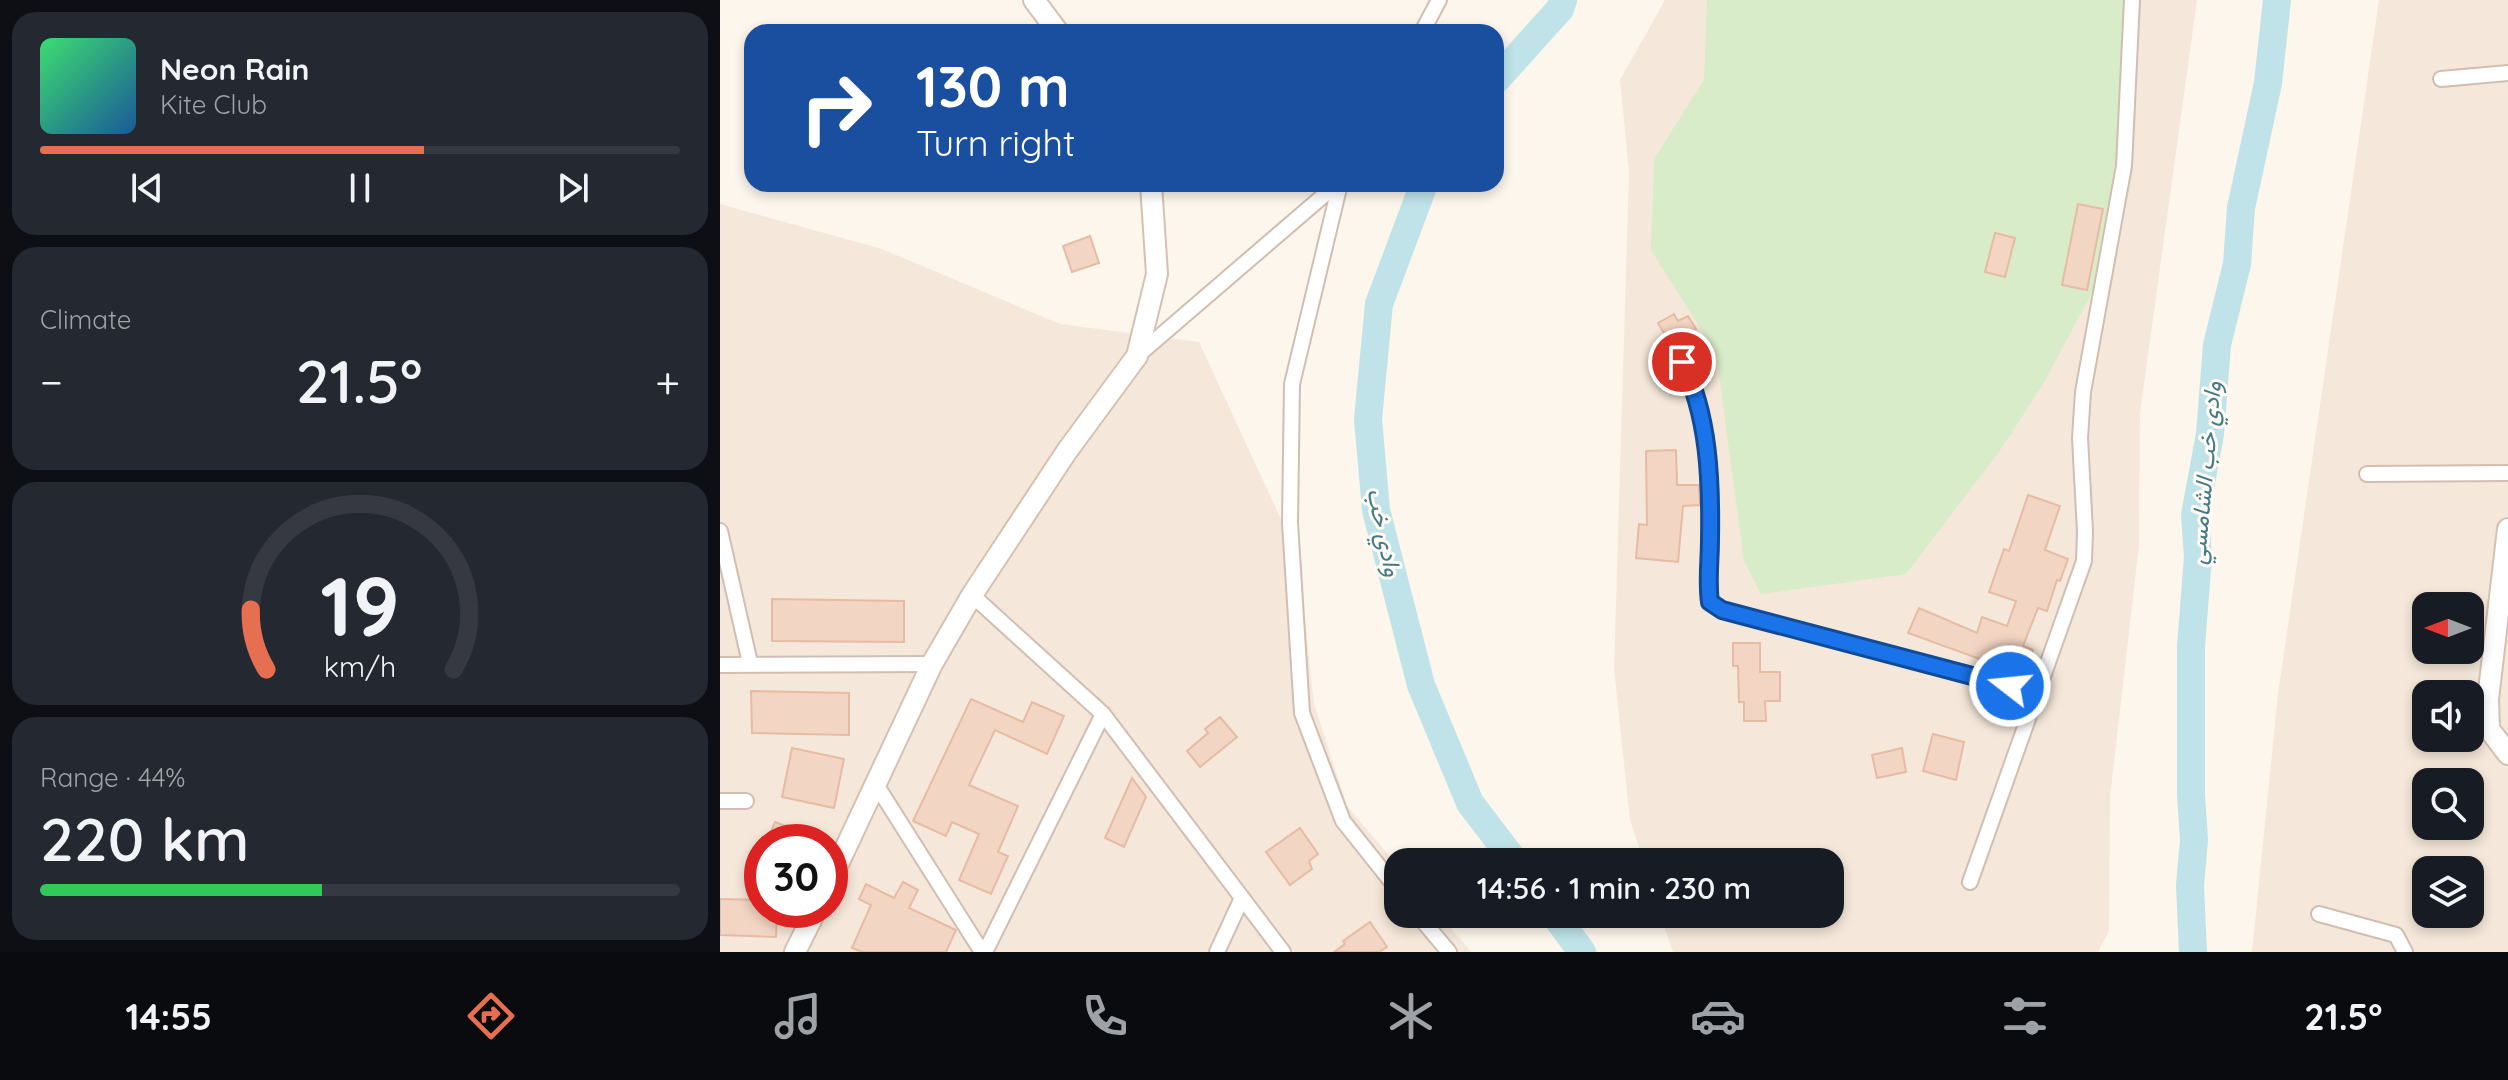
<!DOCTYPE html>
<html lang="en">
<head>
<meta charset="utf-8">
<style>
	:root { --surface:#171b24; --page:#242831; --text:#f1f3f6; --muted:#9ea1a6; --line:#363941; --accent:#e76f51 }
	body { margin:0; font-family:Quicksand,Vazirmatn,sans-serif; background:var(--page); color:var(--text); height:100vh; display:flex; flex-direction:column; font-size:30px; white-space:nowrap }
	* { box-sizing:border-box; margin:0 }
	p { font-size:26px; color:var(--muted) }
	.icon { flex:none; width:44px; height:44px; fill:none; stroke:currentColor; stroke-width:2; stroke-linecap:round; stroke-linejoin:round }
	.map { position:relative; flex:1; overflow:hidden }
	.panel { display:flex; flex-direction:column; gap:12px; padding:12px; background:#0d0f14; width:720px }
	.panel>* { flex:none }
	.guide { position:absolute; left:24px; top:24px; width:760px; height:168px; border-radius:24px; box-shadow:0 4px 12px #0003; background:#1a4fa0; color:#fff; overflow:hidden }
	.needle { width:52px; rotate:270deg }
	.fabs { position:absolute; left:1692px; top:592px; display:grid; gap:16px }
	.fabs a { display:grid; place-items:center; width:72px; height:72px; border-radius:16px; background:var(--surface); box-shadow:0 4px 12px #0003; font-size:40px }
	.speed { position:absolute; left:24px; top:824px; display:flex; gap:16px; font-size:40px; font-weight:700; text-align:center }
	.speed>* { display:grid; place-content:center; width:104px; height:104px; border-radius:50%; background:var(--surface); box-shadow:0 4px 12px #0003; line-height:1 }
	.speed .limit { border:12px solid #d22; background:#fff; color:#111 }
	.pin { position:absolute; display:grid; place-items:center; width:68px; height:68px; color:#fff; margin:-34px; border:4px solid #fff; border-radius:50%; box-shadow:0 2px 8px #0007 }
	.me { position:absolute; width:88px; margin:-44px; rotate:286deg; stroke-linejoin:round; filter:drop-shadow(0 0 6px #0008) }
	.turn { display:flex; align-items:center; gap:28px; height:168px; padding:0 40px; font-size:36px }
	.turn .icon { width:104px; height:104px; stroke-width:2.5 }
	.turn b { display:block; font-size:56px; line-height:68px }
	.big { font-size:60px; font-weight:600; line-height:1.1 }
	.panel .tile { flex:1; display:flex; flex-direction:column; justify-content:center; gap:12px; min-width:0; padding:0 28px; border-radius:24px; background:var(--page) }
	.panel .dial { align-items:center; gap:0 }
	.dial svg { height:208px; overflow:visible; fill:none; stroke:var(--line); stroke-width:7; stroke-linecap:round; text-anchor:middle }
	.dial text { fill:var(--text); stroke:none }
	.song { display:flex; align-items:center; gap:24px }
	.cover { width:96px; height:96px; border-radius:12px; background:linear-gradient(135deg,hsl(140 70% 55%),hsl(210 70% 35%)) }
	.played { height:8px; border-radius:4px; background:linear-gradient(90deg,var(--accent) 60%,var(--line) 60%) }
	.keys { display:flex; justify-content:space-around; direction:ltr }
	.heat { display:flex; justify-content:space-between; align-items:center; font-size:44px; direction:ltr }
	.charge { height:12px; border-radius:6px; background:linear-gradient(90deg,#34c759 44%,var(--line) 0) }
	.trip { position:absolute; left:664px; top:848px; width:460px; height:80px; border-radius:24px; background:var(--surface); box-shadow:0 4px 12px #0003; font-weight:600; line-height:80px; text-align:center }
	.tabs { display:flex; height:128px; justify-content:space-around; align-items:center; background:#090b0e; color:var(--muted) }
	.tabs .icon { width:56px; height:56px }
	.tabs .selected { color:var(--accent) }
	.tabs b { font-size:36px; color:var(--text) }
	main { display:flex; flex:1; min-height:0 }
	.map>svg:first-child { display:block }
</style>
</head>
<body>
<main>
<section class="panel">
<div class="tile">
<div class="song"><i class="cover"></i><div><b>Neon Rain</b><p>Kite Club</p></div></div>
<div class="played"></div>
<div class="keys"><svg class="icon" aria-label="previous" viewBox="0 0 24 24"><path d="M18 5L8 12l10 7zM5 5v14"/></svg><svg class="icon" aria-label="pause" viewBox="0 0 24 24"><path d="M8 5v14M16 5v14"/></svg><svg class="icon" aria-label="next" viewBox="0 0 24 24"><path d="M6 5l10 7-10 7zM19 5v14"/></svg></div>
</div>
<div class="tile"><p>Climate</p>
<div class="heat"><a>−</a><b class="big">21.5°</b><a>+</a></div>
</div>
<div class="tile dial"><svg viewBox="0 0 100 80">
<path d="M14 69A42 42 0 1 1 86 69"/>
<path d="M14 69A42 42 0 0 1 8 46" stroke="#e76f51"/>
<text x="50" y="56" font-size="32" font-weight="700">19</text>
<text x="50" y="72" font-size="11">km/h</text>
</svg></div>
<div class="tile"><p>Range · 44%</p><b class="big">220 km</b><div class="charge"></div></div>
</section>
<div class="map">
<svg width="1788" height="952" viewBox="0 0 1788 952">
	<rect width="100%" height="100%" fill="#fdf6ec"/>
	<g fill="#f5e8da" fill-rule="evenodd">
		<path d="M945,0h532l-57,413 -1,132 -29,252 -1,134 -11,21h-425l-13,-38h170v-52h-186l-14,-42 -16,-151 15,-497 -9,-92z"/>
		<path d="M1659,0h129v952h-256l26,-258zM1706,606h44v44h-44zM1706,694h44v44h-44zM1706,782h44v44h-44zM1706,870h44v44h-44z"/>
		<path d="M0,204l162,45 178,75 139,18 99,214 16,148 33,102 51,60v48h41l32,38h-751zM42,842h68v68h-68z"/>
	</g>
	<path fill="#d8ecc9" d="M987,0h430l-8,172 -36,119 -51,95 -43,66 -93,122 -145,20 -17,-33 -28,-208 -65,-103 3,-91 50,-79z"/>
	<g fill="none" stroke-linecap="round" stroke-linejoin="round">
		<g stroke="#bfe3e8" stroke-width="28">
			<path d="M776,80l64,-71 3,-9"/>
			<path d="M704,184l-45,120 -11,115 8,91 45,175 49,118 45,59"/>
			<path d="M834,914l28,38"/>
			<path d="M1473,952l-3,-67 4,-45 -3,-45v-149l7,-89 -3,-42 15,-81 7,-89 20,-81 4,-56 27,-125 9,-83"/>
		</g>
	</g>
	<g fill="#f3d5c3" stroke="#e6bba3" stroke-width="2">
		<path d="M1358,204l25,5 -16,81 -25,-5z"/>
		<path d="M1275,233l20,5 -10,39 -20,-5z"/>
		<path d="M370,236l9,27 -27,9 -9,-26z"/>
		<path d="M954,314l4,7 10,-5 8,13 -10,6 5,9 -15,9 -18,-30z"/>
		<path d="M956,450l1,35h22l1,20 -17,1 -5,56 -42,-4 3,-34 8,1 -1,-74z"/>
		<path d="M1308,495l32,11 -15,44 23,9 -8,22 -3,-1 -10,31 -9,-3 -15,38 10,4 -9,25 -116,-42 11,-25 58,25 5,-16 25,9 9,-25 -27,-9 15,-43 5,2z"/>
		<path d="M52,599l132,2v41l-132,-1z"/>
		<path d="M1013,643h27v29h20v29h-15l1,20h-22v-19h-5l-1,-36h-5z"/>
		<path d="M31,691l98,2v42l-97,-2z"/>
		<path d="M251,699l52,23 9,-20 32,14 -17,38 -52,-24 -26,55 49,21 -20,46 10,4 -17,38 -32,-14 20,-46 -27,-12 -6,14 -33,-15z"/>
		<path d="M500,717l17,20 -37,30 -13,-16 21,-18 -3,-4z"/>
		<path d="M1213,734l31,8 -8,38 -33,-9z"/>
		<path d="M72,748l52,11 -10,49 -52,-11z"/>
		<path d="M1182,748l4,24 -29,6 -5,-23z"/>
		<path d="M412,778l14,19 -22,50 -19,-9z"/>
		<path d="M55,822l49,19v1h-57z"/>
		<path d="M580,828l18,26 -9,7 3,8 -22,16 -24,-33z"/>
		<path d="M183,882l15,8 -9,18 47,22 -10,22h-84l-10,-4 19,-43 -12,-6 7,-15 28,14z"/>
		<path d="M0,899l42,1v10h15l-1,27 -56,-2z"/>
		<path d="M650,922l17,25 -8,5h-45l11,-8 -2,-3z"/>
	</g>
	<g fill="none" stroke-linecap="round" stroke-linejoin="round">
		<defs>
			<g id="street">
				<path d="M702,32l17,-32"/>
				<path d="M1721,79l67,-6"/>
				<path d="M620,184l-48,200 -2,139 12,190 41,108 55,69"/>
				<path d="M417,356l200,-172"/>
				<path d="M962,362c27,52 29,119 28,177 0,22 -3,42 0,63l12,8 314,83"/>
				<path d="M1647,474l141,-1"/>
				<path d="M0,531l30,132"/>
				<path d="M252,595l131,119 180,238"/>
				<path d="M0,665l212,-1"/>
				<path d="M157,786l105,166"/>
				<path d="M0,801h26"/>
				<path d="M1250,882l114,-321 1,-30 -5,-93 3,-46 41,-226 8,-166"/>
				<path d="M697,914l32,38"/>
				<path d="M1599,914l77,21 9,17"/>
				<path d="M265,952l118,-238"/>
				<path d="M497,952l25,-54"/>
			</g>
			<g id="secondary">
				<path d="M314,0l24,32"/>
				<path d="M1788,529l-20,170 1,30 19,25"/>
				<path d="M110,881l102,-217 40,-69 95,-144 70,-95 20,-82 -6,-90"/>
				<path d="M75,952l21,-42"/>
			</g>
		</defs>
		<use href="#street" stroke="#d1beb0" stroke-width="18"/>
		<use href="#secondary" stroke="#d6c0b0" stroke-width="24"/>
		<use href="#street" stroke="#fff" stroke-width="14"/>
		<use href="#secondary" stroke="#fff" stroke-width="20"/>
	</g>
	<g fill="none" stroke-linecap="round" stroke-linejoin="round">
		<defs>
			<path id="route" d="M962,362c27,53 29,119 28,177 0,22 -3,42 0,63l12,8 288,76"/>
		</defs>
		<use href="#route" stroke="#114b97" stroke-width="20"/>
		<use href="#route" stroke="#1a73e8" stroke-width="14"/>
	</g>
	<g text-anchor="middle" dominant-baseline="central" stroke-width="6" stroke-linejoin="round" paint-order="stroke">
		<g font-size="24" font-style="italic" fill="#437c86" stroke="#fffaf3">
			<text transform="translate(1484 473) rotate(-85)">وادي خب الشامسي</text>
			<text transform="translate(665 532) rotate(78)">وادي خب</text>
		</g>
	</g>
</svg>
<div class="fabs">
<a><svg class="needle" viewBox="-14 -14 28 28"><path d="M0-13l5 13h-10z" fill="#e53935"/><path d="M0 13l5-13h-10z" fill="#9ea1a6"/></svg></a>
<a><svg class="icon" aria-label="sound" viewBox="0 0 24 24"><path d="M4 9h4l5-4v14l-5-4H4zM17 9q2 3 0 6"/></svg></a>
<a><svg class="icon" aria-label="search" viewBox="0 0 24 24"><circle cx="10" cy="10" r="6"/><path d="M15 15l6 6"/></svg></a>
<a><svg class="icon" aria-label="layers" viewBox="0 0 24 24"><path d="M12 4l9 5-9 5-9-5zM3 14l9 5 9-5"/></svg></a>
</div>
<div class="speed"><div class="limit">30</div></div>
<div class="pin" style="left:962px;top:362px;background:#d93025"><svg class="icon" aria-label="arrive" viewBox="0 0 24 24"><path d="M6 21V4h12l-3 4 3 4H6"/></svg></div>
<svg class="me" style="left:1290px;top:686px" viewBox="-20 -20 40 40"><circle r="17" fill="#1a73e8" stroke="#fff" stroke-width="3"/><path d="M0-11L8 9 0 5-8 9z" fill="#fff"/></svg>
<div class="trip">14:56 · 1 min · 230 m</div>
<div class="guide">
<div class="turn"><svg class="icon" aria-label="right" viewBox="0 0 24 24"><path d="M7 20v-9h11M14 6l5 5-5 5"/></svg><div><b>130 m</b>Turn right</div></div>
</div>
</div>
</main>
<nav class="tabs">
<b>14:55</b>
<svg class="icon selected" aria-label="directions" viewBox="0 0 24 24"><path d="M12 3l9 9-9 9-9-9zM9 14v-3h6M13 9l2 2-2 2"/></svg>
<svg class="icon" aria-label="music" viewBox="0 0 24 24"><path d="M9 18V5l10-2v13"/><circle cx="6" cy="18" r="3"/><circle cx="16" cy="16" r="3"/></svg>
<svg class="icon" aria-label="phone" viewBox="0 0 24 24"><path d="M5 4h4l2 5-3 2q2 4 5 5l2-3 5 2v4C11 20 4 13 5 4z"/></svg>
<svg class="icon" aria-label="climate" viewBox="0 0 24 24"><path d="M12 3v18M4 7l16 10M4 17L20 7"/></svg>
<svg class="icon" aria-label="car" viewBox="0 0 24 24"><path d="M5 17H2v-5l4-1 3-4h7l3 4 3 1v5h-3M9 17h6M6 11h13"/><circle cx="7" cy="17" r="2"/><circle cx="17" cy="17" r="2"/></svg>
<svg class="icon" aria-label="filters" viewBox="0 0 24 24"><path d="M4 7h16M4 17h16"/><circle cx="9" cy="7" r="2"/><circle cx="15" cy="17" r="2"/></svg>
<b>21.5°</b>
</nav>
</body>
</html>
